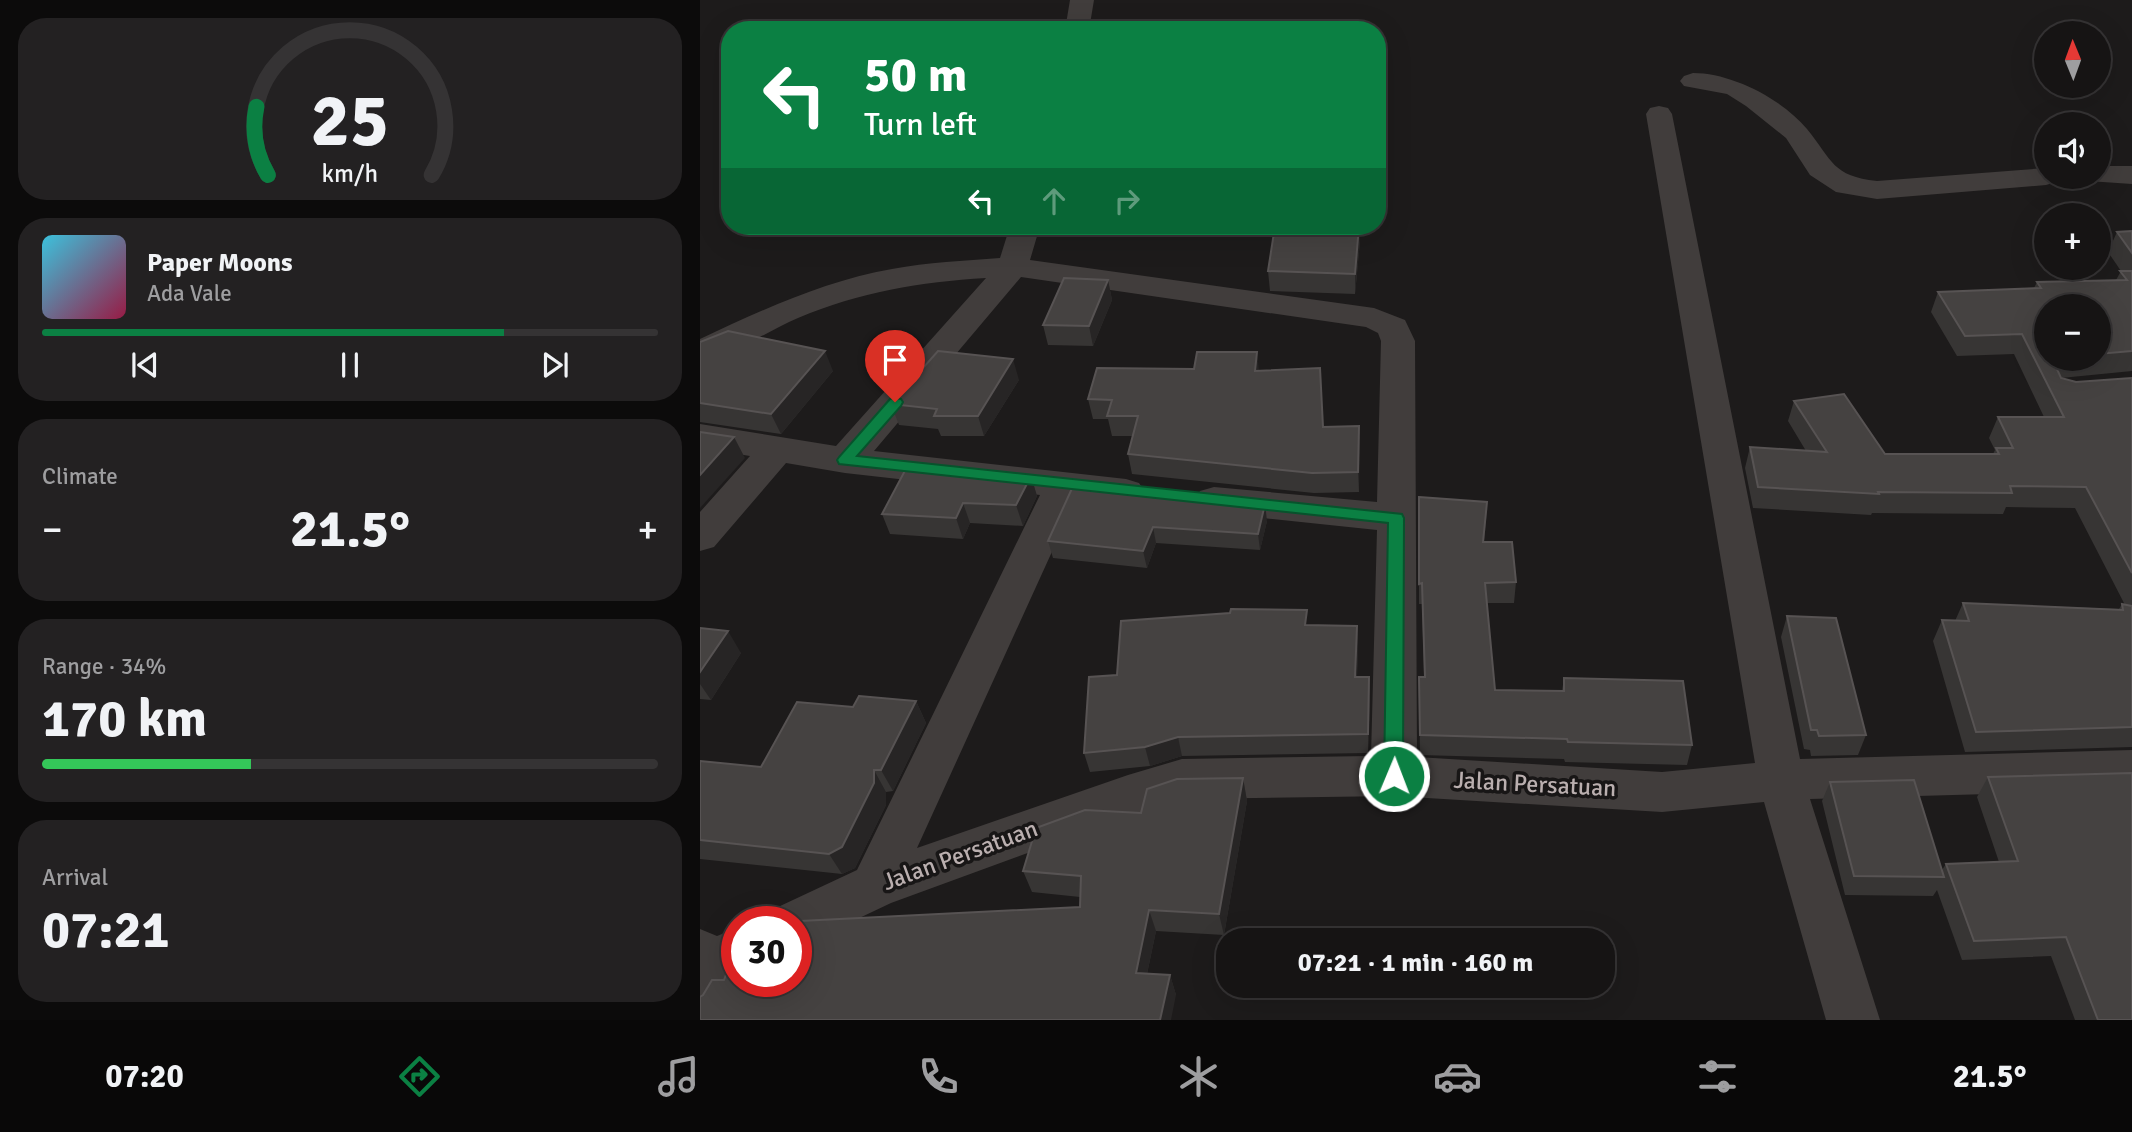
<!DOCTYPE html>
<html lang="en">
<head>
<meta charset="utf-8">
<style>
	:root { --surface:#161414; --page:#232122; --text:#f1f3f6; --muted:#9e9ea0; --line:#353334; --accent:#0b8043 }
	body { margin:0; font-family:Signika,sans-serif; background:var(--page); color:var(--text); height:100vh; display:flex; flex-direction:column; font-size:26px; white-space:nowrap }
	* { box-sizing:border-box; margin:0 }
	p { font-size:23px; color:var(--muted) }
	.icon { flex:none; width:38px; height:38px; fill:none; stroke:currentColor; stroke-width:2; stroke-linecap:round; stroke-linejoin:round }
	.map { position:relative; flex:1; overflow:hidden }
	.details { display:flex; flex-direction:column; gap:18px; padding:18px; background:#0c0b0b; width:700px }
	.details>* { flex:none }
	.top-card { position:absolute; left:21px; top:21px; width:665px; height:214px; border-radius:28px; box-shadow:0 7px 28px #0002,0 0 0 2px var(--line); background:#0b8043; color:#fff; overflow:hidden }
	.needle { width:46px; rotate:359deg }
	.controls { position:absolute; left:1334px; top:21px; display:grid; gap:14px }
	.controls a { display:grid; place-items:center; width:77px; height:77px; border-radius:50%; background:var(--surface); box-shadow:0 7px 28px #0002,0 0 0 2px var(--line); font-size:35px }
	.speed { position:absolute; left:21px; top:906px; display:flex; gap:14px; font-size:35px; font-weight:700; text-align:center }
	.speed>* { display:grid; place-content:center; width:91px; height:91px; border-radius:50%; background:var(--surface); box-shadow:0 7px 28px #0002,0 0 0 2px var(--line); line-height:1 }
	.speed .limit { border:10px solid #d22; background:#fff; color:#111 }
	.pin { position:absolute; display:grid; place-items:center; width:60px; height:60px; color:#fff; margin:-72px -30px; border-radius:50% 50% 50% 0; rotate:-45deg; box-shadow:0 0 7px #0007 }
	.pin .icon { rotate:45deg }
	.me { position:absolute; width:77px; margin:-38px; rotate:1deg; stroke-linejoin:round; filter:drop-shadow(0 0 5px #0008) }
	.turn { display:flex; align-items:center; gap:24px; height:147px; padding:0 28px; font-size:32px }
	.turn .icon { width:91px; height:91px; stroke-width:2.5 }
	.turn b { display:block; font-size:49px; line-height:60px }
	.lanes { display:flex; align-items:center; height:66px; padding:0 28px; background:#0003; justify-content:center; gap:35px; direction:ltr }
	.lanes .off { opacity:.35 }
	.big { font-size:52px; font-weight:800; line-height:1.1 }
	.details .card { flex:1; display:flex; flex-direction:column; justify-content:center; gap:10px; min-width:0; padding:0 24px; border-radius:28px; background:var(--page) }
	.details .dial { align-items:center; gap:0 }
	.dial svg { height:182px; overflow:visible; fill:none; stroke:var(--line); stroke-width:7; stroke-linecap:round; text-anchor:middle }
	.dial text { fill:var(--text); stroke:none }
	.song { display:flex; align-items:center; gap:21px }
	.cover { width:84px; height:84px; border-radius:10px; background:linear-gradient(135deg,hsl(190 70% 55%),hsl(340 70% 35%)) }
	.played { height:7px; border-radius:4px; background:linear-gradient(90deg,var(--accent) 75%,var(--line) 75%) }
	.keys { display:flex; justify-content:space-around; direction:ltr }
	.heat { display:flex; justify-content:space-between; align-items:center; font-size:38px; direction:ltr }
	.charge { height:10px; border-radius:5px; background:linear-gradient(90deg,#34c759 34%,var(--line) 0) }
	.trip { position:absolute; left:516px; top:928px; width:399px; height:70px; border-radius:28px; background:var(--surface); box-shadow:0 7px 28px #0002,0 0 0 2px var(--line); font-weight:800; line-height:70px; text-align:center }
	.tabs { display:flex; height:112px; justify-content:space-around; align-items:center; background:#090808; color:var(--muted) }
	.tabs .icon { width:49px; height:49px }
	.tabs .current { color:var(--accent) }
	.tabs b { font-size:32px; color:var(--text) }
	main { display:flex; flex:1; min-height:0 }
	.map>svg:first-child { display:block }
</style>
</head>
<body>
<main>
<section class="details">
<div class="card dial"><svg viewBox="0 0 100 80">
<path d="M14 69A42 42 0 1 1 86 69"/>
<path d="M14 69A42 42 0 0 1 9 39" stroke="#0b8043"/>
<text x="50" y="56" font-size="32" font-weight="700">25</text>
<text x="50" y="72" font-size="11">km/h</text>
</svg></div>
<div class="card">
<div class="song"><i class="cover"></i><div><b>Paper Moons</b><p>Ada Vale</p></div></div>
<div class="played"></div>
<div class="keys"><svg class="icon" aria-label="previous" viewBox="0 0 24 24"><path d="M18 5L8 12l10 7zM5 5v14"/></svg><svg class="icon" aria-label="pause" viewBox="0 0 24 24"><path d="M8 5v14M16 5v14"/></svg><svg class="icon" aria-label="next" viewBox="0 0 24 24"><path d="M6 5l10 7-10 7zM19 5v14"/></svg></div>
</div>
<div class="card"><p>Climate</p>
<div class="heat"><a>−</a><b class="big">21.5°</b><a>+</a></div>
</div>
<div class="card"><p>Range · 34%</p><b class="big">170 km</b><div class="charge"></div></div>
<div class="card"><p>Arrival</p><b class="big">07:21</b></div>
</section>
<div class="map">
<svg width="1432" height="1020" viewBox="0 0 1432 1020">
	<rect width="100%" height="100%" fill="#1d1b1b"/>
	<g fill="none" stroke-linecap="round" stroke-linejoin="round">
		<g fill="#413d3c" fill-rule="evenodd">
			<path d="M370,0h24l-5,30h-24z"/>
			<path d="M993,73c39,0 89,26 114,56 26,32 25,47 70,52l169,-13v9h14l-4,5 -10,3 -169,14 -41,-7 -26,-17 -24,-37 -40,-32 -19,-12 -43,-8 -4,-5 4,-5z"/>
			<path d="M959,106l9,2 4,6 128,645 332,-9v40l-322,9 70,221h-54l-62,-218 -102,10 -268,-16 -212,3 -51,16 -240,88 -95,45v-26h-25l7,-15 79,-37 183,-375 -195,-22 -59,-10 -72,84 -14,4v-39l50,-56 -50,-8v-24l136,22 150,-168c-66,4 -126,14 -188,40 -32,14 -64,36 -98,44v-23c62,-29 124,-58 192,-70 36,-7 72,-8 108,-11l10,-32h30l-10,34 344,48 31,12 10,21 2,416 245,15 93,-9 -109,-649 4,-6zM321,277l345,50 12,6 3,8 -4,161 -163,-15 -14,4 -5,9 5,9 14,4 163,17 -6,226 -189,3 -54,16 -211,73 159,-349 50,6 13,-4 6,-9 -6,-9 -13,-4 -252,-28z"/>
			<path d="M1398,166h34v18l-44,-3 -3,-4h13z"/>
			<path d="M37,928v53l-18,33 -19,6v-91l17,7z"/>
		</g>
	</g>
	<g fill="#373534" fill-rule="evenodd">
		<path d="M1432,231v140l-71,7 15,4 56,-4v369l-167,5 -32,-111 9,-21 13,1 8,-18 156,6 3,-5 3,1 -50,-97 -69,-1 -3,7 -131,-1 -1,2 -118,-7 -8,-40 5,-21 56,4 -18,-30 6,-20 91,53h108l2,-4 -6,-12 9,-21h46l-30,-63 -57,2 -26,-44 7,-20 96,-4 3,-6 79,-2 5,-9 -13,-19 9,-20zM1398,306v53h-52z"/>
		<path d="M660,241l-5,53 -85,-3 -2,-20z"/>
		<path d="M408,280l4,20 -19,46 -45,-1 -5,-20z"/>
		<path d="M0,342l133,29 -52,63 -81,-12z"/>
		<path d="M559,371l64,56 36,-1v66l-45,1 -182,-19 -4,-20 5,-18h-21l-4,-17h-15l-5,-20z"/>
		<path d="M319,380l-35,56h-43l-3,-7 -39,-4 -8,-21z"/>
		<path d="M331,476l6,20 -14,30 -53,-3 -7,16 -73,-5 -8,-20z"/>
		<path d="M374,484l193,37 -7,29 -104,-7 -9,25 -94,-10 -5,-17z"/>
		<path d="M719,497l68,5 -3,40 32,40 -2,21h-27l8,87 67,1 2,-13 128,67 -5,20 -122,-3 -1,-3 -144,-4 -1,-78h5l-2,-73h-3z"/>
		<path d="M1087,616l79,119 -8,20 -47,1 -1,-6 -6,-1 -23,-112z"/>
		<path d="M608,625l49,1 1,20 -1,31h12l1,19 -2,57 -186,3 -32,10 -60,6 -6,-19z"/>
		<path d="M0,628l41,25 -30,47 -11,-1z"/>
		<path d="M216,701l10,22 -33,68 -7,1v13l-31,63 -13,6 -142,-15v-98l61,6 92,-60z"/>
		<path d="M1288,777l144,243h-57l-24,-64 -89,4 -25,-70 -4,6 -88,-1 -23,-94 8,-19 112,88 4,-6 53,-2 -22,-65z"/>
		<path d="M543,778l4,23 -23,134 -68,-4 -9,43 23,1 6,20h-473l21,-15 356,-73v-10l-48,-5 -9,-21 118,-58z"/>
	</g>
	<g fill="#272525">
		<path d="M659,226l1,15 -5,53v-20z"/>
		<path d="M408,280l4,20 -19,46 -4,-20z"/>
		<path d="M125,351l8,20 -52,63 -10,-20z"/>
		<path d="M557,352l2,19h-4z"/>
		<path d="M313,359l6,21 -35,56 -6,-20z"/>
		<path d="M659,426l1,20 -1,46 -1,-20z"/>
		<path d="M34,437l11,21 -45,50v-33z"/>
		<path d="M331,476l6,20 -14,30 -7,-21z"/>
		<path d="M787,502l-1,21 -4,40 1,-21z"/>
		<path d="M263,503l7,20 -7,16 -7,-21z"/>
		<path d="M565,504l2,17 -7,29 -2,-16z"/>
		<path d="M453,527l3,16 -9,25 -4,-17z"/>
		<path d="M657,626l1,20 -2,50 -1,-19z"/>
		<path d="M28,631l13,22 -30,47 -11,-16v-12z"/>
		<path d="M669,677l1,19 -2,57v-19z"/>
		<path d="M216,701l10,22 -33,68 -12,-21z"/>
		<path d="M478,737l4,19 -32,10 -5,-19z"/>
		<path d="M174,770l12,22v13l-31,63 -13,6 -13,-20z"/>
		<path d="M543,778l4,23 -23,134 -5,-21z"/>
		<path d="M449,910l7,21 -13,62 -7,-20z"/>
		<path d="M470,975l6,20 -5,25h-11z"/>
	</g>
	<g fill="#454241" stroke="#575353" stroke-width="2">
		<path d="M575,226h84l-4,48 -87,-3z"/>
		<path d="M1432,231v22l-15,-21z"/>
		<path d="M1420,271h12v80l-34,3v-48h-52v53h16l-6,8 5,11 15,4 56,-4v195l-46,-86 -76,-1 2,7 -134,-1 1,2 -121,-7 -8,-40 77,5 -33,-51 50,-7 41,60h114l-3,-6h17l-15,-31h66l-42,-83 -57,2 -27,-44 103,-4 -4,-6 90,-2z"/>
		<path d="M364,278l44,2 -19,46 -46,-1z"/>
		<path d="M28,331l97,20 -54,63 -71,-11v-61z"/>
		<path d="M238,351l75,8 -35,57h-44l3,-7 -46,-5z"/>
		<path d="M497,352h60l-2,19 65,-3 3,59 36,-1 -1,46 -46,1 -184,-19 10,-38h-31l5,-16 -24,-1 9,-31 97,1z"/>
		<path d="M0,432l34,5 -34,38z"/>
		<path d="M209,463l122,13 -15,29 -53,-2 -7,15 -74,-4z"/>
		<path d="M374,484l191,20 -7,30 -105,-7 -10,24 -95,-10z"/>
		<path d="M719,497l68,5 -4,40h29l4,40 -31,1 10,107 69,1v-13l119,3 9,64 -124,-3 -1,-3 -147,-4 -1,-58h6l-3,-94 -3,1z"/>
		<path d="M1263,603l160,7 -1,-6 10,2v121l-156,5 -34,-112 27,1z"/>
		<path d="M531,609l76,1 -2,15 52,1 -2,51h14l-1,57 -190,3 -33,10 -61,6 5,-76 28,-2 4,-54 109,-8z"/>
		<path d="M1087,616l49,2 30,117 -47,1 -2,-6h-6z"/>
		<path d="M0,628l28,3 -28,41z"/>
		<path d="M159,696l57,5 -35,69h-7v13l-32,64 -13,7 -129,-14v-79l61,6 36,-65 56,5z"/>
		<path d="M1432,773v247h-34l-32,-83 -92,4 -28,-77 72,-3 -30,-84z"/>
		<path d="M543,778l-24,136 -70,-4 -13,63 34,2 -10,45h-460v-23l3,-2 9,-15h12l13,-35v37h59v-59l4,-2 280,-14 1,-31 -58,-5 13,-43 49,-18 56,3 6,-24 30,-10z"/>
		<path d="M1214,780l30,97 -90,-1 -24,-94z"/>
	</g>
	<path fill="#0b8043" stroke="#07532c" stroke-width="2" d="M195,398l6,1 2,3 -2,4 -44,50 545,58 2,4 -1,258 -2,5 -7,3 -7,-3 -3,-5 4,-253 -549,-59 -2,-4 2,-3 51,-58z"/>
	<g text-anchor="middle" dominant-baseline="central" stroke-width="7" stroke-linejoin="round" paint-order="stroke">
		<g font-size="24" fill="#baafaf" stroke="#181616">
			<text transform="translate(835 784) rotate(3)">Jalan Persatuan</text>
			<text transform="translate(260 855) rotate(-20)">Jalan Persatuan</text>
		</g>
	</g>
</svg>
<div class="controls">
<a><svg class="needle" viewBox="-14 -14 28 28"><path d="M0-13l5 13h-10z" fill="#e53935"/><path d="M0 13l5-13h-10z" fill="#9e9ea0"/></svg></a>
<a><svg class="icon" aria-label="sound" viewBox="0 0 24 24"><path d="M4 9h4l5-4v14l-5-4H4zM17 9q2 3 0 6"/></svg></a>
<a>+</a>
<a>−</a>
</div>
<div class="speed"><div class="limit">30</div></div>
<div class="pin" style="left:195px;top:402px;background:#d93025"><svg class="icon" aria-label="arrive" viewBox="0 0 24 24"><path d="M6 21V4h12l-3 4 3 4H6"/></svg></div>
<svg class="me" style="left:694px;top:776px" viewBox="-20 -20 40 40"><circle r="17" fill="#0b8043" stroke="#fff" stroke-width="3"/><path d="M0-11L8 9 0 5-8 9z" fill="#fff"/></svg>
<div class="trip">07:21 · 1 min · 160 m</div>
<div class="top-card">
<div class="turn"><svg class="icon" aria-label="left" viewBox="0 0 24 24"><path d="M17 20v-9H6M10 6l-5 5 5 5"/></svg><div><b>50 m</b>Turn left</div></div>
<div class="lanes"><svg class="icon" aria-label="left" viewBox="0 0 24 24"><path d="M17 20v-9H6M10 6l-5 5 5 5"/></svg><svg class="icon off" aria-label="ahead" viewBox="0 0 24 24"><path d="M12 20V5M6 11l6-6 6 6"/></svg><svg class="icon off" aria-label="right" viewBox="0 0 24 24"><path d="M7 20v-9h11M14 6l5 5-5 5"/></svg></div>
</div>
</div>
</main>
<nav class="tabs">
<b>07:20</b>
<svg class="icon current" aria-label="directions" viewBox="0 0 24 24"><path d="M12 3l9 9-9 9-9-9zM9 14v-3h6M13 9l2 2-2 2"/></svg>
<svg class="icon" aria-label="music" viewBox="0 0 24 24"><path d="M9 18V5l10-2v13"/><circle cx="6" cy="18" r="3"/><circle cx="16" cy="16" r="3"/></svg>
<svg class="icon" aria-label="phone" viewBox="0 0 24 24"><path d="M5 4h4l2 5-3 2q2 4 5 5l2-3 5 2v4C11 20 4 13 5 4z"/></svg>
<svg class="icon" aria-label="climate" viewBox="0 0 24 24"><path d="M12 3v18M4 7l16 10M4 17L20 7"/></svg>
<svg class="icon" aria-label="car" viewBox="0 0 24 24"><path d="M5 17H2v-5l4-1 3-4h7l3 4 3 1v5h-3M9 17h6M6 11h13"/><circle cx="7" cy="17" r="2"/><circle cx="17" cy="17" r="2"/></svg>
<svg class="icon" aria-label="filters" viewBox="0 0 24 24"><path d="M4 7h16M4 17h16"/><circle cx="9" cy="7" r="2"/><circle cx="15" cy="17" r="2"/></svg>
<b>21.5°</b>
</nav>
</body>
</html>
